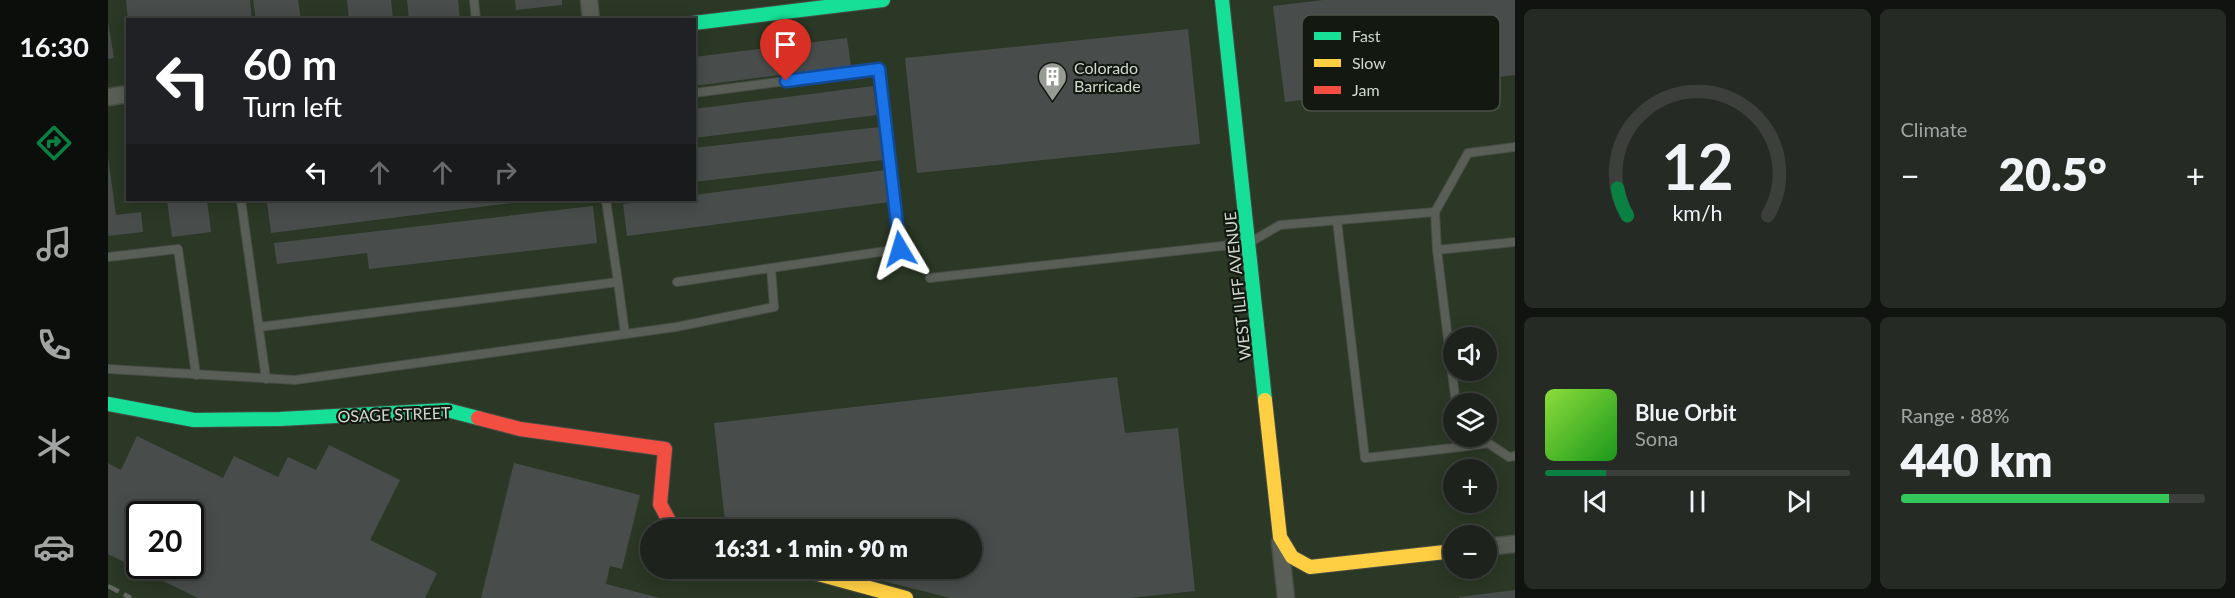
<!DOCTYPE html>
<html lang="en">
<head>
<meta charset="utf-8">
<style>
	:root { --surface:#1e221c; --page:#262a25; --text:#f1f3f6; --muted:#a1a4a3; --line:#3c3f3b; --accent:#0b8043 }
	body { margin:0; font-family:Lato,sans-serif; background:var(--page); color:var(--text); height:100vh; display:flex; flex-direction:column; font-size:22px; white-space:nowrap }
	* { box-sizing:border-box; margin:0 }
	p { font-size:20px; color:var(--muted) }
	.icon { flex:none; width:33px; height:33px; fill:none; stroke:currentColor; stroke-width:2; stroke-linecap:round; stroke-linejoin:round }
	.map { position:relative; flex:1; overflow:hidden }
	.sheet { display:flex; flex-direction:column; gap:9px; padding:9px; background:#10130f; width:720px }
	.sheet>* { flex:none }
	.hud { position:absolute; left:18px; top:18px; width:570px; height:183px; border-radius:0px; box-shadow:0 3px 15px #0003,0 0 0 2px var(--line); background:#202124; color:#fff; overflow:hidden }
	.controls { position:absolute; left:1335px; top:327px; display:grid; gap:12px }
	.controls a { display:grid; place-items:center; width:54px; height:54px; border-radius:50%; background:var(--surface); box-shadow:0 3px 15px #0003,0 0 0 2px var(--line); font-size:30px }
	.speed { position:absolute; left:18px; top:501px; display:flex; gap:12px; font-size:30px; font-weight:700; text-align:center }
	.speed>* { display:grid; place-content:center; width:78px; height:78px; border-radius:50%; background:var(--surface); box-shadow:0 3px 15px #0003,0 0 0 2px var(--line); line-height:1 }
	.speed .limit { border:3px solid #111; border-radius:9px; background:#fff; color:#111 }
	.pin { position:absolute; display:grid; place-items:center; width:51px; height:51px; color:#fff; margin:-62px -26px; border-radius:50% 50% 50% 0; rotate:-45deg; box-shadow:0 0 6px #0007 }
	.pin .icon { rotate:45deg }
	.me { position:absolute; width:66px; margin:-33px; rotate:353deg; stroke-linejoin:round; filter:drop-shadow(0 0 4px #0008) }
	.turn { display:flex; align-items:center; gap:21px; height:126px; padding:0 18px; font-size:27px }
	.turn .icon { width:78px; height:78px; stroke-width:2.5 }
	.turn b { display:block; font-size:42px; line-height:51px }
	.lanes { display:flex; align-items:center; height:57px; padding:0 18px; background:#0003; justify-content:center; gap:30px; direction:ltr }
	.lanes .off { opacity:.35 }
	.big { font-size:45px; font-weight:800; line-height:1.1 }
	.sheet .tile { flex:1; display:flex; flex-direction:column; justify-content:center; gap:9px; min-width:0; padding:0 21px; border-radius:9px; background:var(--page) }
	.sheet .dial { align-items:center; gap:0 }
	.dial svg { height:156px; overflow:visible; fill:none; stroke:var(--line); stroke-width:7; stroke-linecap:round; text-anchor:middle }
	.dial text { fill:var(--text); stroke:none }
	.song { display:flex; align-items:center; gap:18px }
	.cover { width:72px; height:72px; border-radius:9px; background:linear-gradient(135deg,hsl(90 70% 55%),hsl(120 70% 35%)) }
	.played { height:6px; border-radius:3px; background:linear-gradient(90deg,var(--accent) 20%,var(--line) 20%) }
	.keys { display:flex; justify-content:space-around; direction:ltr }
	.heat { display:flex; justify-content:space-between; align-items:center; font-size:33px; direction:ltr }
	.charge { height:9px; border-radius:4px; background:linear-gradient(90deg,#34c759 88%,var(--line) 0) }
	.sheet .tiles { flex:1; display:grid; gap:9px; grid-template-columns:repeat(2,1fr) }
	.trip { position:absolute; left:532px; top:519px; width:342px; height:60px; border-radius:30px; background:var(--surface); box-shadow:0 3px 15px #0003,0 0 0 2px var(--line); font-weight:800; line-height:60px; text-align:center }
	main { display:flex; flex:1; min-height:0 }
	.menu { display:flex; flex-direction:column; width:108px; justify-content:space-around; align-items:center; background:#0c0e0b; color:var(--muted) }
	.menu .icon { width:42px; height:42px }
	.menu .on { color:var(--accent) }
	.menu b { font-size:27px; color:var(--text) }
	.map>svg:first-child { display:block }
</style>
</head>
<body>
<main>
<nav class="menu">
<b>16:30</b>
<svg class="icon on" aria-label="directions" viewBox="0 0 24 24"><path d="M12 3l9 9-9 9-9-9zM9 14v-3h6M13 9l2 2-2 2"/></svg>
<svg class="icon" aria-label="music" viewBox="0 0 24 24"><path d="M9 18V5l10-2v13"/><circle cx="6" cy="18" r="3"/><circle cx="16" cy="16" r="3"/></svg>
<svg class="icon" aria-label="phone" viewBox="0 0 24 24"><path d="M5 4h4l2 5-3 2q2 4 5 5l2-3 5 2v4C11 20 4 13 5 4z"/></svg>
<svg class="icon" aria-label="climate" viewBox="0 0 24 24"><path d="M12 3v18M4 7l16 10M4 17L20 7"/></svg>
<svg class="icon" aria-label="car" viewBox="0 0 24 24"><path d="M5 17H2v-5l4-1 3-4h7l3 4 3 1v5h-3M9 17h6M6 11h13"/><circle cx="7" cy="17" r="2"/><circle cx="17" cy="17" r="2"/></svg>
</nav>
<div class="map">
<svg width="1407" height="598" viewBox="0 0 1407 598">
	<rect width="100%" height="100%" fill="#282e26"/>
	<path fill="#2b3825" fill-rule="evenodd" d="M0,0h1407v598h-1407zM20,20h566v180h-566zM1346,338h32v32h-32zM1346,404h32v32h-32zM1346,470h32v32h-32zM32,514h50v52h-50zM543,530h321v38h-321zM1346,536h32v32h-32z"/>
	<g fill="#484d4c" fill-rule="evenodd">
		<path d="M18,0h124l2,20h-124z"/>
		<path d="M145,0h45l3,20h-45z"/>
		<path d="M239,0h44l2,20h-44z"/>
		<path d="M299,0h51l2,20h-51z"/>
		<path d="M407,0h47v5l-46,5z"/>
		<path d="M1215,0h192v75l-230,27 -12,-96z"/>
		<path d="M0,22l6,36 -6,1z"/>
		<path d="M1080,29l12,115 -283,29 -12,-115z"/>
		<path d="M739,38l4,28 -157,20v-29z"/>
		<path d="M765,86l4,29 -183,23v-29z"/>
		<path d="M771,127l4,33 -189,22v-34z"/>
		<path d="M0,157l8,58 25,-3 2,20 -35,4z"/>
		<path d="M778,170l4,32 -263,34 -4,-32 33,-4h38v-5z"/>
		<path d="M59,200h40l4,32 -39,5z"/>
		<path d="M176,200h244v1l-257,32 -4,-31z"/>
		<path d="M485,206l4,37 -228,26 -2,-16 -90,11 -3,-21z"/>
		<path d="M1009,377l8,56 53,-5 17,163 -65,7h-180l-118,-30h140v-38h-246l-12,-107z"/>
		<path d="M29,436l86,42 11,-22 44,21 10,-20 28,13 13,-25 71,35 -30,60 67,33 -12,25h-227l-90,-44v-91l13,7zM32,514h50v52h-50z"/>
		<path d="M406,463l126,32 -18,74 -12,-3 -4,18 54,14h-179z"/>
		<path d="M1407,590v8h-56v-1z"/>
	</g>
	<g fill="none" stroke-linecap="round" stroke-linejoin="round">
		<defs>
			<g id="lane">
				<path d="M366,0l2,20"/>
				<path d="M133,200l25,179"/>
				<path d="M1327,212l2,38 19,154"/>
				<path d="M1229,221l28,237 96,-11 -1,-11"/>
				<path d="M1329,250l78,-8"/>
				<path d="M0,257l70,-8 18,126"/>
				<path d="M822,278l319,-35 31,-18 155,-13 33,-59 47,-6"/>
				<path d="M510,282l7,52"/>
				<path d="M569,282l94,-14"/>
				<path d="M151,327l359,-45 -12,-82"/>
				<path d="M0,369l187,11 381,-53 98,-20 -3,-39 129,-19 -22,-180 -184,24"/>
				<path d="M1353,447l27,-4 21,14 6,-1"/>
			</g>
			<g id="street">
				<path d="M481,0l2,20"/>
				<path d="M0,97l20,-3"/>
				<path d="M1172,542l6,56"/>
				<path d="M1378,547l29,-3"/>
			</g>
			<g id="fast">
				<path d="M1114,0l43,400"/>
				<path d="M586,23l189,-23"/>
				<path d="M0,404l86,16 86,-1 167,-9 31,8"/>
			</g>
			<g id="slow">
				<path d="M1157,400l15,137 12,20 18,10 144,-16"/>
				<path d="M688,568l110,30"/>
			</g>
			<path id="jam" d="M370,418l42,11 145,20 -5,55 14,26"/>
		</defs>
		<use href="#lane" stroke="#474c45" stroke-width="10"/>
		<use href="#street" stroke="#474c45" stroke-width="19"/>
		<use href="#fast" stroke="#474c45" stroke-width="16"/>
		<use href="#slow" stroke="#474c45" stroke-width="16"/>
		<use href="#jam" stroke="#474c45" stroke-width="16"/>
		<use href="#lane" stroke="#595e57" stroke-width="8"/>
		<use href="#street" stroke="#595e57" stroke-width="16"/>
		<use href="#fast" stroke="#16e098" stroke-width="14"/>
		<use href="#slow" stroke="#ffcf43" stroke-width="14"/>
		<use href="#jam" stroke="#f24e42" stroke-width="14"/>
		<path stroke="#646762" stroke-width="4.5" stroke-dasharray="12 6" stroke-linecap="butt" d="M0,586l23,12"/>
	</g>
	<g fill="none" stroke-linecap="round" stroke-linejoin="round">
		<defs>
			<path id="route" d="M678,81l93,-12 21,180"/>
		</defs>
		<use href="#route" stroke="#114b97" stroke-width="15"/>
		<use href="#route" stroke="#1a73e8" stroke-width="10"/>
	</g>
	<defs>
		<symbol id="building-pin" viewBox="-11 -11 22 30"><path d="M0 17L-7.5 6A9.5 9.5 0 1 1 7.5 6Z" fill="#969c93" stroke="#131811"/><path d="M-4-6H4V6H1V3H-1V6H-4ZM-2.5-4.3h1.7v1.8h-1.7ZM.8-4.3h1.7v1.8H.8ZM-2.5-1h1.7V.8h-1.7ZM.8-1h1.7V.8H.8Z" fill="#fff"/></symbol>
	</defs>
	<g fill-rule="evenodd">
		<use href="#building-pin" x="928" y="60" width="33" height="45"/>
	</g>
	<g text-anchor="middle" dominant-baseline="central" stroke-width="4.5" stroke-linejoin="round" paint-order="stroke">
		<g font-size="16" fill="#d1d8ce" stroke="#131811" text-anchor="start">
			<text x="966" y="67">Colorado<tspan x="966" dy="18">Barricade</tspan></text>
		</g>
		<g font-size="16" fill="#d1d8ce" stroke="#131811">
			<text transform="translate(1129 286) rotate(-96)">WEST ILIFF AVENUE</text>
			<text transform="translate(286 414) rotate(-2)">OSAGE STREET</text>
		</g>
	</g>
	<rect x="1194" y="15" width="198" height="96" rx="9" fill="#131811" stroke="#4c524a" stroke-width="1.5"/>
	<rect x="1206" y="32" width="27" height="8" fill="#16e098"/>
	<rect x="1206" y="59" width="27" height="8" fill="#ffcf43"/>
	<rect x="1206" y="86" width="27" height="8" fill="#f24e42"/>
	<g font-size="16" fill="#d1d8ce">
		<text x="1244" y="42">Fast</text>
		<text x="1244" y="69">Slow</text>
		<text x="1244" y="96">Jam</text>
	</g>
</svg>
<div class="controls">
<a><svg class="icon" aria-label="sound" viewBox="0 0 24 24"><path d="M4 9h4l5-4v14l-5-4H4zM17 9q2 3 0 6"/></svg></a>
<a><svg class="icon" aria-label="layers" viewBox="0 0 24 24"><path d="M12 4l9 5-9 5-9-5zM3 14l9 5 9-5"/></svg></a>
<a>+</a>
<a>−</a>
</div>
<div class="speed"><div class="limit">20</div></div>
<div class="pin" style="left:678px;top:81px;background:#d93025"><svg class="icon" aria-label="arrive" viewBox="0 0 24 24"><path d="M6 21V4h12l-3 4 3 4H6"/></svg></div>
<svg class="me" style="left:792px;top:249px" viewBox="-20 -20 40 40"><path d="M0-17L14 15 0 8-14 15z" fill="#1a73e8" stroke="#fff" stroke-width="4"/></svg>
<div class="trip">16:31 · 1 min · 90 m</div>
<div class="hud">
<div class="turn"><svg class="icon" aria-label="left" viewBox="0 0 24 24"><path d="M17 20v-9H6M10 6l-5 5 5 5"/></svg><div><b>60 m</b>Turn left</div></div>
<div class="lanes"><svg class="icon" aria-label="left" viewBox="0 0 24 24"><path d="M17 20v-9H6M10 6l-5 5 5 5"/></svg><svg class="icon off" aria-label="ahead" viewBox="0 0 24 24"><path d="M12 20V5M6 11l6-6 6 6"/></svg><svg class="icon off" aria-label="ahead" viewBox="0 0 24 24"><path d="M12 20V5M6 11l6-6 6 6"/></svg><svg class="icon off" aria-label="right" viewBox="0 0 24 24"><path d="M7 20v-9h11M14 6l5 5-5 5"/></svg></div>
</div>
</div>
<section class="sheet">
<div class="tiles">
<div class="tile dial"><svg viewBox="0 0 100 80">
<path d="M14 69A42 42 0 1 1 86 69"/>
<path d="M14 69A42 42 0 0 1 9 55" stroke="#0b8043"/>
<text x="50" y="56" font-size="32" font-weight="700">12</text>
<text x="50" y="72" font-size="11">km/h</text>
</svg></div>
<div class="tile"><p>Climate</p>
<div class="heat"><a>−</a><b class="big">20.5°</b><a>+</a></div>
</div>
<div class="tile">
<div class="song"><i class="cover"></i><div><b>Blue Orbit</b><p>Sona</p></div></div>
<div class="played"></div>
<div class="keys"><svg class="icon" aria-label="previous" viewBox="0 0 24 24"><path d="M18 5L8 12l10 7zM5 5v14"/></svg><svg class="icon" aria-label="pause" viewBox="0 0 24 24"><path d="M8 5v14M16 5v14"/></svg><svg class="icon" aria-label="next" viewBox="0 0 24 24"><path d="M6 5l10 7-10 7zM19 5v14"/></svg></div>
</div>
<div class="tile"><p>Range · 88%</p><b class="big">440 km</b><div class="charge"></div></div>
</div>
</section>
</main>
</body>
</html>
